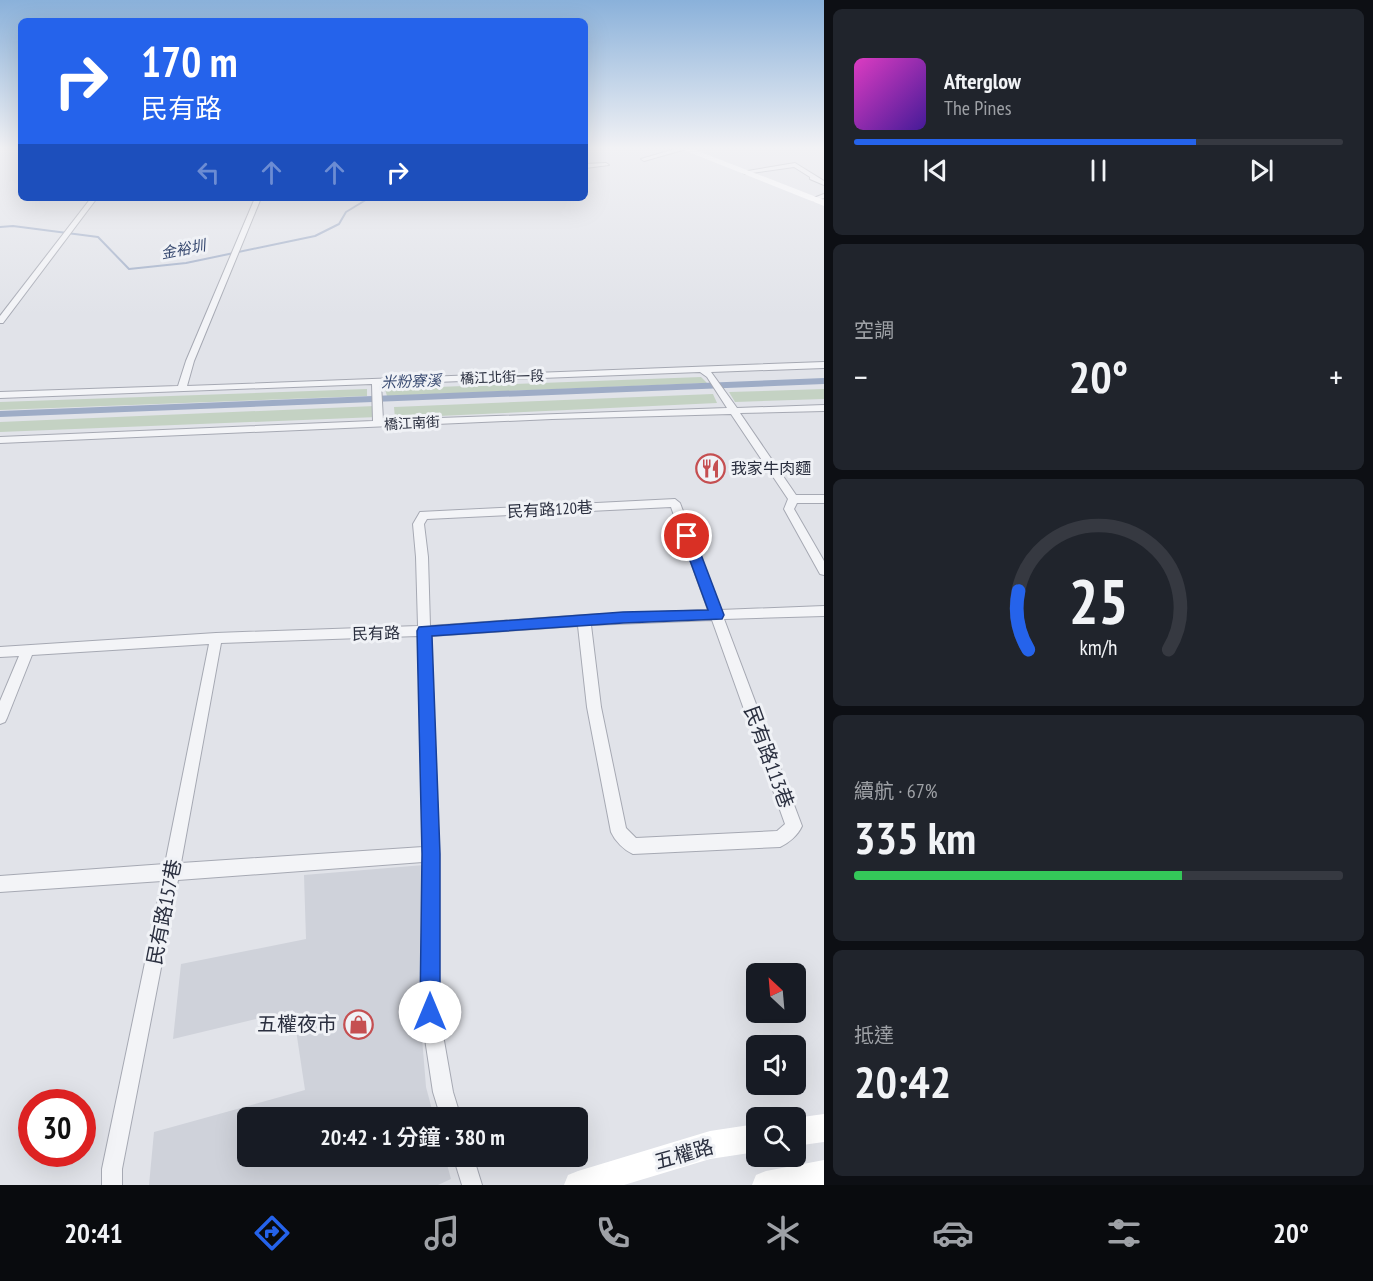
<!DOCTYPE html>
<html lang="zh-TW">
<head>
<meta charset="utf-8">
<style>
	:root { --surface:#171b24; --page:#20242c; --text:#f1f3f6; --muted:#9ea1a6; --line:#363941; --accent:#2563eb }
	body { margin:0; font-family:"PT Sans Narrow","Noto Sans TC",sans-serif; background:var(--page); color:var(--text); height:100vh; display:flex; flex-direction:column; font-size:22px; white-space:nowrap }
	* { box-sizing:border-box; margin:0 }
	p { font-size:20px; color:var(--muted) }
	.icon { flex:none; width:33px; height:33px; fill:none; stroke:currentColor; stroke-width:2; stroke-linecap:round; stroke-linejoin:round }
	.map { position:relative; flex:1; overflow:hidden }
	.drawer { display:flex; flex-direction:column; gap:9px; padding:9px; background:#0d0f14; width:549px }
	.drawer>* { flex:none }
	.top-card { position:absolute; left:18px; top:18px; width:570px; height:183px; border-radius:9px; box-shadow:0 6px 24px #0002; background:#2563eb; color:#fff; overflow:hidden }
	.needle { width:39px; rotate:334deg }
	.tools { position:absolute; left:746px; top:963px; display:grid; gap:12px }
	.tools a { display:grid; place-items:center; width:60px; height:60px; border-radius:9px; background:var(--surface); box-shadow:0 6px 24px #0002; font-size:30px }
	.speed { position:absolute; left:18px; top:1089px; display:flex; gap:12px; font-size:30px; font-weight:700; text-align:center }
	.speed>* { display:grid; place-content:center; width:78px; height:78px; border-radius:50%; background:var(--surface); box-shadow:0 6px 24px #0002; line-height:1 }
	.speed .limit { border:9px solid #d22; background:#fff; color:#111 }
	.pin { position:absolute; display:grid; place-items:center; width:51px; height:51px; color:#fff; margin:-26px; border:3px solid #fff; border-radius:50%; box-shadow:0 2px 6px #0007 }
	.me { position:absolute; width:66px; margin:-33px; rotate:0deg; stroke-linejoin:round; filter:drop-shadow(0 0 4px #0008) }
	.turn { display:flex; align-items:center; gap:21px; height:126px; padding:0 24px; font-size:27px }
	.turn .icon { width:78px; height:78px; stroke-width:2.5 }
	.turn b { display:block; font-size:42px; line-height:51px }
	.lanes { display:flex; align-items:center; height:57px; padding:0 24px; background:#0003; justify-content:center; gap:30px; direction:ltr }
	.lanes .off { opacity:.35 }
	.big { font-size:45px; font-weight:600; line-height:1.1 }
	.drawer .tile { flex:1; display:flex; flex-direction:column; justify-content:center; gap:9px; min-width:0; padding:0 21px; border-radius:9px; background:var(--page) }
	.drawer .dial { align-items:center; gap:0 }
	.dial svg { height:156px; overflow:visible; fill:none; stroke:var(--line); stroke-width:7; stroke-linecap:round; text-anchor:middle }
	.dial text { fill:var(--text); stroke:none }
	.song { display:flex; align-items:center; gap:18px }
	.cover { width:72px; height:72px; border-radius:9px; background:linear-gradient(135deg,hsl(310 70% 55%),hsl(260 70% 35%)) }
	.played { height:6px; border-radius:3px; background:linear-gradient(90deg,var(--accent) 70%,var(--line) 70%) }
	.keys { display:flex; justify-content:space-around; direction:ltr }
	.heat { display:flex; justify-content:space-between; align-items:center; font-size:33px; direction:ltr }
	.charge { height:9px; border-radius:4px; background:linear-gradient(90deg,#34c759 67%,var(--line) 0) }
	.trip { position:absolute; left:237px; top:1107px; width:351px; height:60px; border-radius:9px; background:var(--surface); box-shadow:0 6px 24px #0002; font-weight:600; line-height:60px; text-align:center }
	.tab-bar { display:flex; height:96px; justify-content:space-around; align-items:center; background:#090b0e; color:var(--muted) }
	.tab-bar .icon { width:42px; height:42px }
	.tab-bar .selected { color:var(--accent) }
	.tab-bar b { font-size:27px; color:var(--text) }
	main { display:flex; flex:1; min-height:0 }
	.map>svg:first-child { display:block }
</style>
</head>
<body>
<main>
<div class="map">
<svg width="824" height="1185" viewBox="0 0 824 1185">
	<rect width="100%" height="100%" fill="#e1e3e9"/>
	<path fill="#cfd2da" d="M424,865l-5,136 7,86 8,30 -186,1v38l197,1 6,22 -13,6h-289l5,-53 151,-42 -12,-80 -120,29 8,-75 125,-25 -2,-64z"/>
	<g fill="#c4d2c3">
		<path d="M701,377l6,6 -320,13 -2,-7z"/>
		<path d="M367,389v7l-367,14v-8z"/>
		<path d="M824,389v10l-89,3 -6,-10z"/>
		<path d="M713,394l4,9 -322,15 -1,-11z"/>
		<path d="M375,406l2,11 -377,15v-10z"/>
	</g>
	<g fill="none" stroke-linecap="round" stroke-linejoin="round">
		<path stroke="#9eacc6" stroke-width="2" d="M0,227l13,-1 85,11 31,32 57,-6 129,-27 24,-12 7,-12 23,-14"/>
		<path fill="#9eacc6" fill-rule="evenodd" d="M824,378v6l-824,33v-6z"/>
		<defs>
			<g id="street">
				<path d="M675,149h11l-42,12 -3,-2z"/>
				<path d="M795,163l29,18v4l-14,-6v-2l-16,-10 -49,7 -3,-2z"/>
				<path d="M585,164l21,-1 3,2 -24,3z"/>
				<path d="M824,194v4l-10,3 -3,-2z"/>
				<path d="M91,198h6l-94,125h-3v-7z"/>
				<path d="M255,198h6l-67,163 -7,25 637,-24v6l-113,4 26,36 87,-3v6l-84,2 56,82h28v8h-27l-3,6 30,52v14l-4,-1 -36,-65 4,-10 -57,-85 -179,5 -552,24v-6l373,-16 -1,-37 -372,14v-6l178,-6 8,-25zM700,372l7,5 20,31 -344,12 -2,-36z"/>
				<path d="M675,499l5,4 40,107 104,-4v10l-100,3 78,207c-4,9 -13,17 -22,21l-147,7c-9,-4 -18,-13 -22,-22l-24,-125 -9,-81 -147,10 8,218v158l14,80 8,26h-20l-8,-26 -12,-80 2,-150 -245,18 -56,289v16h-20v-16l60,-288 -162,11v-16l165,-12 44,-220 -177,11 -25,63 -2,4 -5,2v-23l19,-45 -19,1v-10l216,-14 202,-7 -2,-69 -3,-33 7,-12zM671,507l37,103 -124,5 -154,11 -2,-69 -4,-33 3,-5zM712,620l73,204 -8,7 -141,7 -10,-10 -25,-121 -10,-82zM418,636l5,211 -242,16 40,-220z"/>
				<path d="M453,1156h20l9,29h-20z"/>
			</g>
		</defs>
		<use href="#street" stroke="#a6a9b3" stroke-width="2"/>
		<use href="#street" fill="#f3f4f7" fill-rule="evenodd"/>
		<g fill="#fff" fill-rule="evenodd">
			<path d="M681,149h12l131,51v6z"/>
			<path d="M824,1114v28l-29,4v-28z"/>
			<path d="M756,1124v28l-46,7 -86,26h-60l4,-10 10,-4 132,-40z"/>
			<path d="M824,1160v25h-72l4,-10 10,-4z"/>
		</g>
	</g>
	<linearGradient id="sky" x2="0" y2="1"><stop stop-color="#8ab1da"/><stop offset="0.47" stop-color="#f2f2f5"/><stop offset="1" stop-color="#f2f2f5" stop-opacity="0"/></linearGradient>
	<rect width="824" height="315" fill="url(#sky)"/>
	<path fill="#2563eb" stroke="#184099" stroke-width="1.5" d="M687,531l7,5 30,79 -2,4 -99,4 -191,13 8,218v158l-3,8 -7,3 -7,-3 -3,-8 2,-158 -5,-223 2,-4 204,-15 85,-2 -27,-74z"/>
	<defs>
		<symbol id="restaurant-ring" viewBox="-11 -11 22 22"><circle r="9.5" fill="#f0f2f6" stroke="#c54f51" stroke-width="1.5"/><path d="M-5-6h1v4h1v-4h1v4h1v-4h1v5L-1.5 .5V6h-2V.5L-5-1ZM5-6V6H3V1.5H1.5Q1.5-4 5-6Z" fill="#c54f51"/></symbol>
		<symbol id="shop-ring" viewBox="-11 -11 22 22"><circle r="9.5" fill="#f0f2f6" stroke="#c54f51" stroke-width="1.5"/><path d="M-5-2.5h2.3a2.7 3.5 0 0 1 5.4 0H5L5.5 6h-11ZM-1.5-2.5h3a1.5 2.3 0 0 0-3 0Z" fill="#c54f51"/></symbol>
	</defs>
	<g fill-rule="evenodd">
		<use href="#restaurant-ring" x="694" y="452" width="33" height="33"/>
		<use href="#shop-ring" x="342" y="1008" width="33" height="33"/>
	</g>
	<g text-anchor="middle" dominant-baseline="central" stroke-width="6" stroke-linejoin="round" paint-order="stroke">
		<g font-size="14" fill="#2a2f3f" stroke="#f0f2f6">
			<text transform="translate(502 377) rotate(-2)">橋江北街一段</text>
			<text transform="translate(412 423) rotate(-3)">橋江南街</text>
		</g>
		<g font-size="15" font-style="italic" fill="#374970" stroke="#f0f2f6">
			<text transform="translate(183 249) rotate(-11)">金裕圳</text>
			<text transform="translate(411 381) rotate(-2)">米粉寮溪</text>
		</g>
		<g font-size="16" fill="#2a2f3f" stroke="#f0f2f6" text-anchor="start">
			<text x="731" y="468">我家牛肉麵</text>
		</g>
		<g font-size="16" fill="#2a2f3f" stroke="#f0f2f6">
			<text transform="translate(550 509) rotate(-3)">民有路120巷</text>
			<text transform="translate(376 633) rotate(-2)">民有路</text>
		</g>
		<g font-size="20" fill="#2a2f3f" stroke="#f0f2f6">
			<text transform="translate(769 757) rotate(70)">民有路113巷</text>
			<text transform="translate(164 912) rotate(-79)">民有路157巷</text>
			<text transform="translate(684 1154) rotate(-16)">五權路</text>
		</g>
		<g font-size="20" fill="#2a2f3f" stroke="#f0f2f6" text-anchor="end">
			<text x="337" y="1024">五權夜市</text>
		</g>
	</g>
</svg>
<div class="tools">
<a><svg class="needle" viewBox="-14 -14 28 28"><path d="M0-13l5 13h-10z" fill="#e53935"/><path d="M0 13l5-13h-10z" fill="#9ea1a6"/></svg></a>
<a><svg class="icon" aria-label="sound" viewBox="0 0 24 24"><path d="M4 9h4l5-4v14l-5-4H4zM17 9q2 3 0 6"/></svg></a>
<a><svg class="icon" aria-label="search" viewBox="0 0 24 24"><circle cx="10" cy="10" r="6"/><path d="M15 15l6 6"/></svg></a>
</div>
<div class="speed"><div class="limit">30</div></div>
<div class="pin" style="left:687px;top:536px;background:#d93025"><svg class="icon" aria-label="arrive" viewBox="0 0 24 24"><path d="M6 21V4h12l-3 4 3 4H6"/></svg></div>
<svg class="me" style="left:430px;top:1012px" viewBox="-20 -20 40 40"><circle r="19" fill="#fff"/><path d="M0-13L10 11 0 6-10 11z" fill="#2563eb"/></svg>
<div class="trip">20:42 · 1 分鐘 · 380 m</div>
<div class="top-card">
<div class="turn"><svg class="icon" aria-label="right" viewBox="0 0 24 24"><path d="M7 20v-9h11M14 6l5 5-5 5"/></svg><div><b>170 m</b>民有路</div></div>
<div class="lanes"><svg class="icon off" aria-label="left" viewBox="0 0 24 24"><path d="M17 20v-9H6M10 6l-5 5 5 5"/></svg><svg class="icon off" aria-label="ahead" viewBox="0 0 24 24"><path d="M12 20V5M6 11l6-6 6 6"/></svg><svg class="icon off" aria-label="ahead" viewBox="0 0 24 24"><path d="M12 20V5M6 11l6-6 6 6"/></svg><svg class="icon" aria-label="right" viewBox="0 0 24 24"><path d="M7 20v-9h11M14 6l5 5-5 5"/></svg></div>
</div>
</div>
<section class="drawer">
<div class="tile">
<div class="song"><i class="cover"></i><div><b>Afterglow</b><p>The Pines</p></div></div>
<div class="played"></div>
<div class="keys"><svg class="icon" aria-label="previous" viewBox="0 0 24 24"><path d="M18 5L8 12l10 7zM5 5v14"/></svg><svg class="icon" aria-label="pause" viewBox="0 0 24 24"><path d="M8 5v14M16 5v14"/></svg><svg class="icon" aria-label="next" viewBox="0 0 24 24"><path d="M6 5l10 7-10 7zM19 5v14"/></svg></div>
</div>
<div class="tile"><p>空調</p>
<div class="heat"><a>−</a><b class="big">20°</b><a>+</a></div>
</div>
<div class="tile dial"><svg viewBox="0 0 100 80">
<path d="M14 69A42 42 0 1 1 86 69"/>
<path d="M14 69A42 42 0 0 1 9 39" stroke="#2563eb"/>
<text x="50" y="56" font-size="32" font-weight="700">25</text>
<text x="50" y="72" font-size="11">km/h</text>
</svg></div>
<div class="tile"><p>續航 · 67%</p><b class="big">335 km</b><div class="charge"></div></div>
<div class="tile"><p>抵達</p><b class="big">20:42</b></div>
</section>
</main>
<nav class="tab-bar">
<b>20:41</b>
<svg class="icon selected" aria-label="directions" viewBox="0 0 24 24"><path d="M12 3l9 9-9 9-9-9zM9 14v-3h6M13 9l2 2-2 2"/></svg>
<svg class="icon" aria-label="music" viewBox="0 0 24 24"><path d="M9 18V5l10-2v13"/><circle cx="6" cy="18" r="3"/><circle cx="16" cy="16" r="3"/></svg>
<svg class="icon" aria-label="phone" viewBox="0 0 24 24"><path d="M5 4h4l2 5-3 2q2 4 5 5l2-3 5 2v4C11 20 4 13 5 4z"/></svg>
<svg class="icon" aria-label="climate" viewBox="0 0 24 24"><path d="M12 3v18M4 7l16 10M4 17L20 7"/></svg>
<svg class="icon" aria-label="car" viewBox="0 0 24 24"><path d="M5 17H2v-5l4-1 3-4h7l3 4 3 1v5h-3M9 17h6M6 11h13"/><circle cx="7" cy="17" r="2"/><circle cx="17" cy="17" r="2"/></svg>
<svg class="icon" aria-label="filters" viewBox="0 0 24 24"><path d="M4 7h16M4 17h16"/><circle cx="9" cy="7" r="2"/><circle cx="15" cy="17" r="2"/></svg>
<b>20°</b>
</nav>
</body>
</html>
